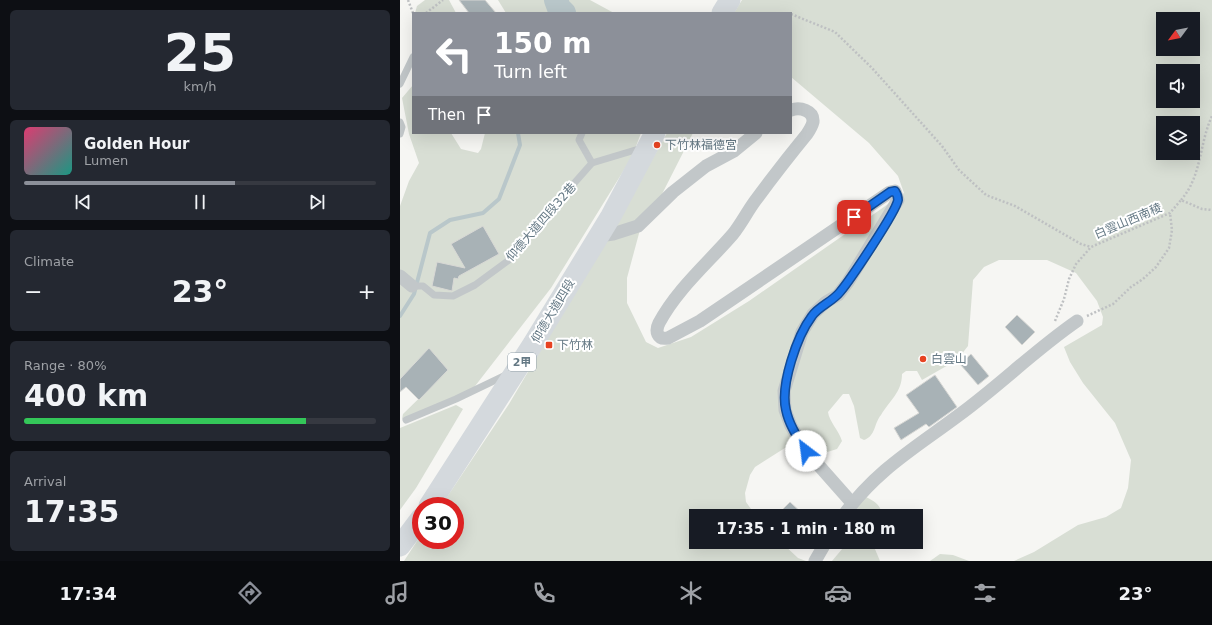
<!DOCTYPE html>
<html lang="en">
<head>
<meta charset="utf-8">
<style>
	:root { --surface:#171b24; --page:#242831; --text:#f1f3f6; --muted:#9ea1a6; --line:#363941; --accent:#8c9099 }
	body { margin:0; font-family:"DejaVu Sans","Noto Sans TC",sans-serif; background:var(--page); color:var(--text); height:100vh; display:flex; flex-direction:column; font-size:15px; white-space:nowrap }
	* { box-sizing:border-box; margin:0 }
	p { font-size:13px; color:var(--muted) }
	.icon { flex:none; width:22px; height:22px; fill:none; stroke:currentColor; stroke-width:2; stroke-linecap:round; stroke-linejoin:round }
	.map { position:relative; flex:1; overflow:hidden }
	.panel { display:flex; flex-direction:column; gap:10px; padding:10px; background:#0d0f14; width:400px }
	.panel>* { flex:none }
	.top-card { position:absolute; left:12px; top:12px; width:380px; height:122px; border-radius:0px; box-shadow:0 4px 16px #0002; background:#8c9099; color:#fff; overflow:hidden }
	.needle { width:26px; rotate:238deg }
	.controls { position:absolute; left:756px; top:12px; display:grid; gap:8px }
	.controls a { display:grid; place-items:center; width:44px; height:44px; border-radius:0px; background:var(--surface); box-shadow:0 4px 16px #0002; font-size:20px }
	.speed { position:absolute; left:12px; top:497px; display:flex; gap:8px; font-size:20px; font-weight:700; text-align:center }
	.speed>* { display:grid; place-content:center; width:52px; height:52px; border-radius:50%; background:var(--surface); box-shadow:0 4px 16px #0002; line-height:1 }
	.speed .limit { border:6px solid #d22; background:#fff; color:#111 }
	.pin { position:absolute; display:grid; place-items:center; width:34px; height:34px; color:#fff; margin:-17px; border-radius:8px; box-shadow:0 2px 6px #0006 }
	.me { position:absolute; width:44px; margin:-22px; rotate:330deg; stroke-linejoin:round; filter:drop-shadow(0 0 3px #0008) }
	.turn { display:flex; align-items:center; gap:14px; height:84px; padding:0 16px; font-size:18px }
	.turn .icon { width:52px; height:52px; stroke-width:2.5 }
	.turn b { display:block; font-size:28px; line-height:34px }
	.then { display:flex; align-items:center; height:38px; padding:0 16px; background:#0003; gap:8px; font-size:15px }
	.big { font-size:30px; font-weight:700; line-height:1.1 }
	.panel .card { flex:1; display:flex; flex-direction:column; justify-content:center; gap:6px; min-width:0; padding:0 14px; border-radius:6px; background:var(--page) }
	.panel .dial { align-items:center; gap:0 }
	.dial b { font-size:52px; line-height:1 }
	.song { display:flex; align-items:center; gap:12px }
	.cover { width:48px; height:48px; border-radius:6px; background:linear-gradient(135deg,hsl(340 70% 55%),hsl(170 70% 35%)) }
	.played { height:4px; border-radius:2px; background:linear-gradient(90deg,var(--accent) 60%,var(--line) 60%) }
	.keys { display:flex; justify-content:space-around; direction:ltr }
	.heat { display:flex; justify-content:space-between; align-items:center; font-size:22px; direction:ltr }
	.charge { height:6px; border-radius:3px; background:linear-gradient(90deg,#34c759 80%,var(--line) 0) }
	.trip { position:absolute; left:289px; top:509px; width:234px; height:40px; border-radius:0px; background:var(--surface); box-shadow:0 4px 16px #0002; font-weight:700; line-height:40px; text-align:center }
	.tab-bar { display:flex; height:64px; justify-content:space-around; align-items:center; background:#090b0e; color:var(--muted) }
	.tab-bar .icon { width:28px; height:28px }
	.tab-bar .selected { color:var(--accent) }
	.tab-bar b { font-size:18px; color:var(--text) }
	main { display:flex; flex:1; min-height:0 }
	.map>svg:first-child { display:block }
</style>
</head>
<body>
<main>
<section class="panel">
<div class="card dial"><b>25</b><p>km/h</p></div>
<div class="card">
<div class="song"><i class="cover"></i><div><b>Golden Hour</b><p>Lumen</p></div></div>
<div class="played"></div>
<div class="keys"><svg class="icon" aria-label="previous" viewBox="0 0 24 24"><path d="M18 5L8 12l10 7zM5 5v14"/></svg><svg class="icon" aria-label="pause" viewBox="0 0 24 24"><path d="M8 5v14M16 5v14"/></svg><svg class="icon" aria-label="next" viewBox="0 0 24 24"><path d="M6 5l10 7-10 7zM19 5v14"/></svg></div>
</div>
<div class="card"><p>Climate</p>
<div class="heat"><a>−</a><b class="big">23°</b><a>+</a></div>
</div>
<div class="card"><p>Range · 80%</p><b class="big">400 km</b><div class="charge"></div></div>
<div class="card"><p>Arrival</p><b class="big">17:35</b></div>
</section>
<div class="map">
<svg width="812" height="561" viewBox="0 0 812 561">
	<rect width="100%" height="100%" fill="#f6f6f3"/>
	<g fill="#d8ded4" fill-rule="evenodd">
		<path d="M25,0h24l7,13h-41l2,-7z"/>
		<path d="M98,0h92l24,13h-108z"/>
		<path d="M342,0h470v561h-198l20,-9 44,-27 28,-8 15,-9 7,-20 3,-28 -16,-37 -32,-40 -13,-21 -6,-15 38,-22 1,-8 -6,-16 -21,-28 -29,-13h-48l-15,7 -11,13 -5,66 -11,14 -35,20 -5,-9h-11l-4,3c0,18 -12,26 -21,41 -7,8 -5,21 -17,25l-4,-2 -6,-32 -5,-12h-6l-15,18c1,9 11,19 14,29l-5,8 -13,4 -23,-8 -13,1 -33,21 -5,8 -5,18 1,9 10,14h-60v26h85l17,16 8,3h-402l17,-26v5h34v-34h-14l68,-102 120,-203 38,-68h26l-33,65 -19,28 -14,52v25l19,39 12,6 33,-11 58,-36 155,-108 -6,-17 -29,-33 -78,-66v-64h-57zM763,19h30v30h-30zM763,71h30v30h-30zM763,123h30v30h-30z"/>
		<path d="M13,85v48h38l10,16 17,4 3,-4 4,-16h156l-9,24 -81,131 -79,102 -70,29 1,-5 45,-44 -19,-21 -29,30v-173l9,-25 10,-18 -10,-29 -7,-36z"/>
		<path d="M56,405l7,4 -47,79 -16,22v-82z"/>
		<path d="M464,496c8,4 19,9 17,20h-32z"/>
		<path d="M448,542h24l8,19h-48z"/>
		<path d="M540,554l13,1 16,6h-39z"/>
	</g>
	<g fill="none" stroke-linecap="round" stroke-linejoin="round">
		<path stroke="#b9c7ca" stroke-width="4" d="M0,316l14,-22 16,-61 20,-13 33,-7 16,-14 21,-54 -2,-12"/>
		<path stroke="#b9c7ca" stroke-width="24" d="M156,0l3,8 5,5"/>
	</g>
	<g fill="#a8b2b6" stroke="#d8d8d5">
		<path d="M59,0h26l11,13h-27z"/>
		<path d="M83,226l16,28 -40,22 -1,3 -4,-1 -2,13 -20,-5 5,-24 28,6 -14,-24z"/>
		<path d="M617,315l18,17 -13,13 -17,-18z"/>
		<path d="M29,348l19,22 -29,30 -13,-13 -6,5v-13z"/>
		<path d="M571,354l18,22 -11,9 -18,-21z"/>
		<path d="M535,375l22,32 -28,20 -3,-3 -25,16 -7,-12 25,-15 -13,-18z"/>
		<path d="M390,502l15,14h-29z"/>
	</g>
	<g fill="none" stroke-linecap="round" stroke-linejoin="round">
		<g stroke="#bec0c2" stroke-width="2.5" stroke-dasharray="2 2" stroke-linecap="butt">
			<path d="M8,0l5,13"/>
			<path d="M26,13l17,-13"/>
			<path d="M391,14l44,18 37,36 70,78 17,24 27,25 29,11 66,38 10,3"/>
			<path d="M781,200c21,-24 18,-56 31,-84"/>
			<path d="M687,316l26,-12 18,-17 12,-8 13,-12 13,-19 3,-18 -2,-17"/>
			<path d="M655,321l9,-22 5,-20 7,-15 15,-17 79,-34 11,-13 21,9 10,1"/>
		</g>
		<g stroke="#c2c7c9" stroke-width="7">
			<path d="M0,84l13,-27"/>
			<path d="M0,122l2,5 -2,7"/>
			<path d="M182,133l-3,7 13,23"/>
			<path d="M12,286h11l11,9 19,1 22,-11 34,-25 38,-46 45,-51 50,-15"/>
			<path d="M6,420l50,-21 50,-24"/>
		</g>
		<g stroke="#c2c7c9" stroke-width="13">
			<path d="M391,110c9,-3 23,0 22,12 -1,4 -4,9 -6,12 -18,22 -35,44 -52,67 -8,11 -14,23 -22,33 -25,29 -56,55 -74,89 -4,8 -2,17 9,15l32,-17 190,-129 5,-1 3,9 -50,82 -10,13 -12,7 -13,12 -11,18 -18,59 1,19 6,16 15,25 46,52"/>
			<path d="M199,236l14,-2 25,-8 35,-34 33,-26 28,-15 22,-18"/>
			<path d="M0,276l12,10"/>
			<path d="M443,516c33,-46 72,-68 116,-101 41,-30 76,-65 118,-94"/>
			<path d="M415,561l11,-19"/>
		</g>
		<g stroke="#d4d9dd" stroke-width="21">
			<path d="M322,13l8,-13"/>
			<path d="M29,506l104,-162 78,-128 44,-83"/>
			<path d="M0,546l21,-28"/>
		</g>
	</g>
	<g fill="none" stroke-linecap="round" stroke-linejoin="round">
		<defs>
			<path id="route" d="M406,451c-8,-13 -17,-26 -20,-41 -6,-25 11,-74 26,-94 7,-10 20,-14 28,-24 10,-12 56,-80 58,-92 0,-4 -1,-6 -3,-9l-5,1 -36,25"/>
		</defs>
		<use href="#route" stroke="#114b97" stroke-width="10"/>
		<use href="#route" stroke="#1a73e8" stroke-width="7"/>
	</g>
	<g fill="#e74322" stroke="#fff" stroke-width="1.5">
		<circle cx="257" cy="145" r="4"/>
		<rect x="145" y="341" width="8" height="8" rx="2"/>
		<circle cx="523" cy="359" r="4"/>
	</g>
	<g text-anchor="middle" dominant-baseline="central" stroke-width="4" stroke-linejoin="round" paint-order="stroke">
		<rect fill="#fff" stroke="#93a1aa" stroke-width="1" x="108" y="353" width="28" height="18" rx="3"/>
		<g font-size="11" font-weight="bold" fill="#657985">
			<text x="122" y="362">2甲</text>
		</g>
		<g font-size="12" fill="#657985" stroke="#fff" text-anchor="start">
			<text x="265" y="145">下竹林福德宮</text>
			<text x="157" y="345">下竹林</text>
			<text x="531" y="359">白雲山</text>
		</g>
		<g font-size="12" fill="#657985" stroke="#fff">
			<text transform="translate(728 221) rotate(-23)">白雲山西南稜</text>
			<text transform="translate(141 222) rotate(-49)">仰德大道四段32巷</text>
			<text transform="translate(153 311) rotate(-59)">仰德大道四段</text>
		</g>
	</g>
</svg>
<div class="controls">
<a><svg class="needle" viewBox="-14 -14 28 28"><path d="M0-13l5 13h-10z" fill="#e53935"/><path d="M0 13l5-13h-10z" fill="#9ea1a6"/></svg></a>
<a><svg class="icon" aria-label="sound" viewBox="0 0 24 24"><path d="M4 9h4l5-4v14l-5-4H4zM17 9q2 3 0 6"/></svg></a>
<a><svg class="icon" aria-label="layers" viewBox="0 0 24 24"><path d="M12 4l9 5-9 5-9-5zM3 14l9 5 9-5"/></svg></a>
</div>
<div class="speed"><div class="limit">30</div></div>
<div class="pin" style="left:454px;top:217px;background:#d93025"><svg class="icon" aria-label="arrive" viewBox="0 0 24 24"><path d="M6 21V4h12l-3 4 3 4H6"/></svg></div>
<svg class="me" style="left:406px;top:451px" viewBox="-20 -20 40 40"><circle r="19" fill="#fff"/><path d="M0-13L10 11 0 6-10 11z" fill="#1a73e8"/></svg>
<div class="trip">17:35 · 1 min · 180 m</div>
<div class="top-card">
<div class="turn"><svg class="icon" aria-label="left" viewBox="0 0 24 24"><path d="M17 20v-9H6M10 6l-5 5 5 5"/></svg><div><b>150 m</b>Turn left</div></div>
<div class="then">Then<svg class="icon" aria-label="arrive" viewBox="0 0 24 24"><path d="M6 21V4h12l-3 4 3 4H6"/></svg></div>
</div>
</div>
</main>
<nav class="tab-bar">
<b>17:34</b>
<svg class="icon selected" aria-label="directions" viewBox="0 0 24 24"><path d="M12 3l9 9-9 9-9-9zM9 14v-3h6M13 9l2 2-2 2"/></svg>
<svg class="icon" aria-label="music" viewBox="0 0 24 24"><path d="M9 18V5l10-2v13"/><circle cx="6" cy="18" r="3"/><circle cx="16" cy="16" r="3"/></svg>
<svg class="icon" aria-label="phone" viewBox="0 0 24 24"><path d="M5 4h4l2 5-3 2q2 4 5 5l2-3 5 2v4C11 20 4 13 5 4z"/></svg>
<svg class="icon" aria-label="climate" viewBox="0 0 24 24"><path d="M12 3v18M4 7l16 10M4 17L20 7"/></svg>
<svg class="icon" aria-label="car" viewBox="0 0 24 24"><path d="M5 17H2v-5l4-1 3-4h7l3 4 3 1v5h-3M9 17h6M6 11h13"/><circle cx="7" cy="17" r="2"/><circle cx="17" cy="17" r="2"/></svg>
<svg class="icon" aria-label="filters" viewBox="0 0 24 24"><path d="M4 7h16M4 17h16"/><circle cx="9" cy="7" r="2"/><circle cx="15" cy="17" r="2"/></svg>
<b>23°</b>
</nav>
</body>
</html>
